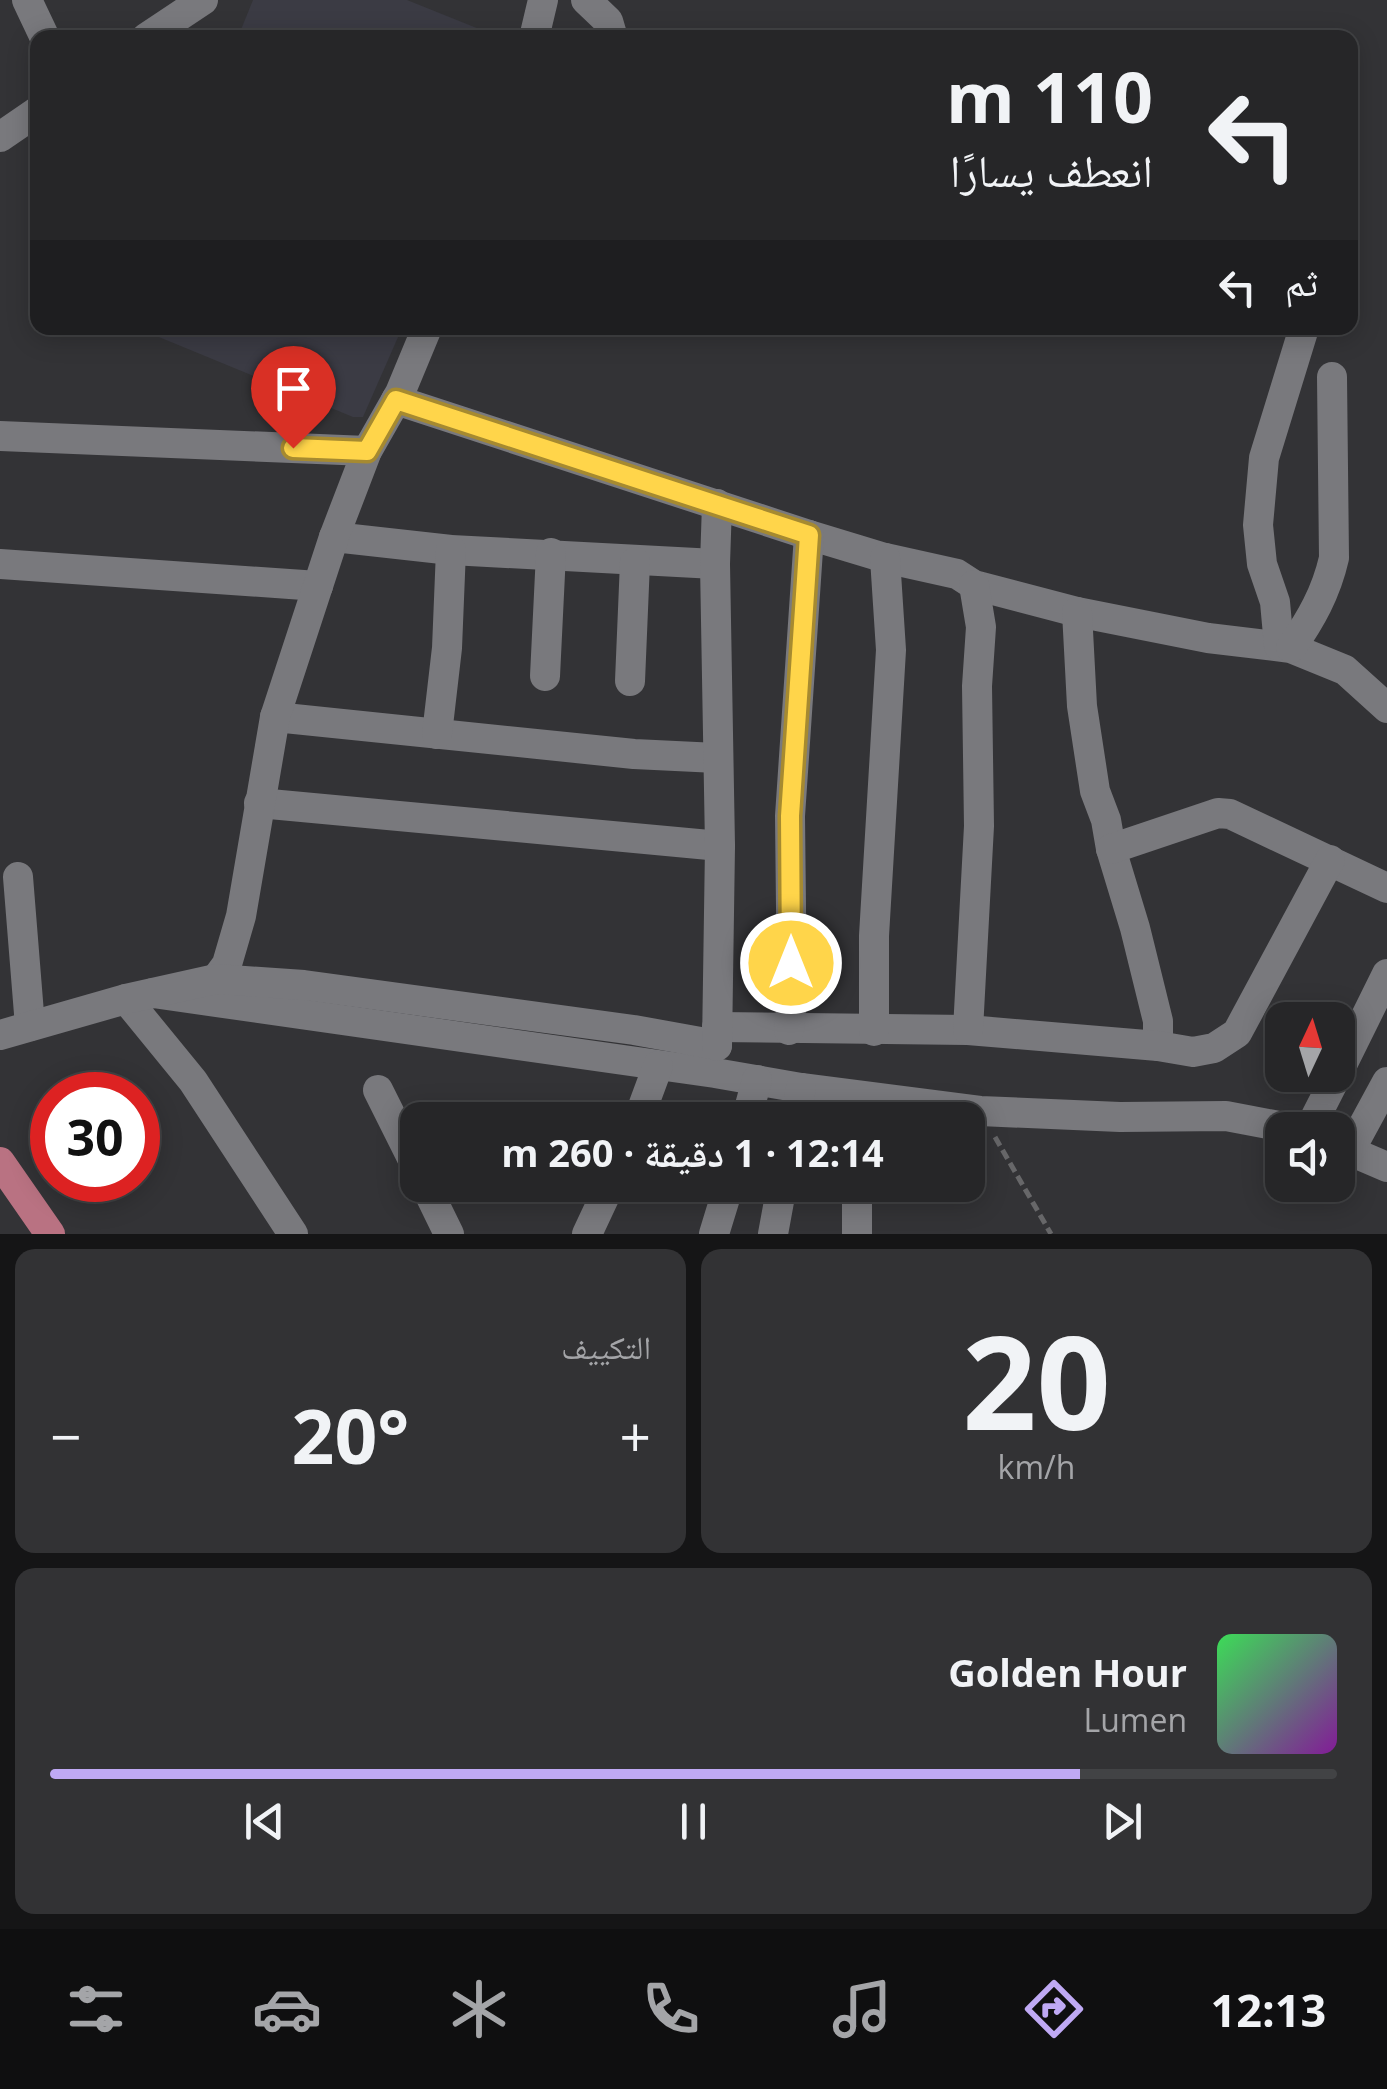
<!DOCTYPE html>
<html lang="ar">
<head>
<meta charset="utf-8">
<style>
	:root { --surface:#262628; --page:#323234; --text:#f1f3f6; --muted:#a4a5a8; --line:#424345; --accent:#bfa9f4 }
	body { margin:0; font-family:"Open Sans","Noto Naskh Arabic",sans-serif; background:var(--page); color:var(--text); direction:rtl; height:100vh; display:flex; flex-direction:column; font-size:38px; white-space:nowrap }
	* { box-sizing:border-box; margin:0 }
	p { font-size:32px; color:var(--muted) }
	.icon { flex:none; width:55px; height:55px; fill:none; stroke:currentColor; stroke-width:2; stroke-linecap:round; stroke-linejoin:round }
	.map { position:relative; height:1234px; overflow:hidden; direction:ltr }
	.details { display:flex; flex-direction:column; gap:15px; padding:15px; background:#151516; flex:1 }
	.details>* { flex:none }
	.hud { position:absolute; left:30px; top:30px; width:1328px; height:305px; border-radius:20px; box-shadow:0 5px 25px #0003,0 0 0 2px var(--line); direction:rtl; background:#262628; color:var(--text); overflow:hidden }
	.needle { width:65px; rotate:4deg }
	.tools { position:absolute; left:1265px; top:1002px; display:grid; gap:20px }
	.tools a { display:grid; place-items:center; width:90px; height:90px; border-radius:20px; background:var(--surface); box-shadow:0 5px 25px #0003,0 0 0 2px var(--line); font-size:50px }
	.speed { position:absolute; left:30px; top:1072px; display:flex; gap:20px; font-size:50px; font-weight:700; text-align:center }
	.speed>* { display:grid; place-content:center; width:130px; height:130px; border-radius:50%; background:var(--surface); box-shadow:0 5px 25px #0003,0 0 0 2px var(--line); line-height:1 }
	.speed .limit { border:15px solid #d22; background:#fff; color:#111 }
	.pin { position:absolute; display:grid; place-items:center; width:85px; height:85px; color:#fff; margin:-102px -42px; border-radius:50% 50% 50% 0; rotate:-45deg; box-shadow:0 0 10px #0007 }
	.pin .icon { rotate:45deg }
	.me { position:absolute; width:110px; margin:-55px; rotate:0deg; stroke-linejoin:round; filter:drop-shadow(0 0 8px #0008) }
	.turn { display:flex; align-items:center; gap:35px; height:210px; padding:0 40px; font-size:45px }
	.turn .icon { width:130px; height:130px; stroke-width:2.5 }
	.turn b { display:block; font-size:70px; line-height:85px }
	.then { display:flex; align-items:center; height:95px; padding:0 40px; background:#0003; gap:20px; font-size:38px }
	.big { font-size:75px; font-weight:700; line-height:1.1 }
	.details .tile { flex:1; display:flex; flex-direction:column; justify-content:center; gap:15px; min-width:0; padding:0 35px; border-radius:20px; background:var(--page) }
	.details .dial { align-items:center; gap:0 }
	.dial b { font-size:130px; line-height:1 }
	.song { display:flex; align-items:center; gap:30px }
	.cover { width:120px; height:120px; border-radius:15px; background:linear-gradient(135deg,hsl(130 70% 55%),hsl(290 70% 35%)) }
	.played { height:10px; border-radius:5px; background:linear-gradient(90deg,var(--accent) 80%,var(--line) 80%) }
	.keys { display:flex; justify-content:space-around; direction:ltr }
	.heat { display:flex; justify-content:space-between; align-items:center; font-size:55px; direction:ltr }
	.details .tiles { flex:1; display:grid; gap:15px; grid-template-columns:1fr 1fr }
	.tile:last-child { grid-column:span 2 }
	.trip { position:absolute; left:400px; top:1102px; width:585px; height:100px; border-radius:20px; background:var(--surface); box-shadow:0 5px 25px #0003,0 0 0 2px var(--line); font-weight:700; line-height:100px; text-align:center; direction:rtl }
	.tab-bar { display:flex; height:160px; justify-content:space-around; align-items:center; background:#0f0f10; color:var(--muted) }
	.tab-bar .icon { width:70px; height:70px }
	.tab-bar .on { color:var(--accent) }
	.tab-bar b { font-size:45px; color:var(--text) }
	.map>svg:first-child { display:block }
</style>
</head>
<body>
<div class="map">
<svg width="1387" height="1234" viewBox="0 0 1387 1234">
	<rect width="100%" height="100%" fill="#333336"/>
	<g fill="#3b3b44">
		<path d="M253,0h154l92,37h-261z"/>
		<path d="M137,328h265l-39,89h-10z"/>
	</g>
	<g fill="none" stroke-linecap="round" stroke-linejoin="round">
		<path stroke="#676769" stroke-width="5" stroke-dasharray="10 5" stroke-linecap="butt" d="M995,1137l56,97"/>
		<g stroke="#79797d" stroke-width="30">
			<path d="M27,0l18,38"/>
			<path d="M586,0l22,21 5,17"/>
			<path d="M146,38l57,-38"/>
			<path d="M534,38l9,-38"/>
			<path d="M0,137l38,-26"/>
			<path d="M396,400l413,135 76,23 72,16 17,11 103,27 131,26 83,10 54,22 42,38"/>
			<path d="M0,436l367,15"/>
			<path d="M334,537l117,13 264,14"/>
			<path d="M0,564l318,22"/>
			<path d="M1077,612l5,94 13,85 11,29 5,29 24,79 23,93v25"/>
			<path d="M1279,646l-4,-44 -13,-38 -4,-39 6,-67 40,-130"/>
			<path d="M1291,648c20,-29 35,-55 43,-90l-2,-181"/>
			<path d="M545,676l6,-123"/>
			<path d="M630,681l5,-119"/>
			<path d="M275,717l359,37 83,4"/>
			<path d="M437,734l10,-86 4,-98"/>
			<path d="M259,803l461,43"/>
			<path d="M1111,849l107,-36 12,1 157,74"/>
			<path d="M18,877l12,149"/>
			<path d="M216,979l11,-15 14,-48 34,-199 59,-180 33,-86 33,-58 27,-65"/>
			<path d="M153,993l562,80 86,15 179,23 140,6 106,-1 74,14"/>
			<path d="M126,999l67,82 100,153"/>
			<path d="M717,1027l251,3 190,16 35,6 21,-4 23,-15 93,-173"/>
			<path d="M789,1030l3,-30 -2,-184 19,-281"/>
			<path d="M968,1030l11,-204 -2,-140 4,-59 -7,-42"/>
			<path d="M874,1031v-95l17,-286 -6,-92"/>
			<path d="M0,1035l126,-36 90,-20 88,6 330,45 83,15"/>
			<path d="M717,1046l3,-200 -5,-282 2,-60"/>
			<path d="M1338,1073l49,-99"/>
			<path d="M378,1090l40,80"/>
			<path d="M638,1120l20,-54"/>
			<path d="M746,1120l11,-40"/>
			<path d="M795,1120l6,-32"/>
			<path d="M1309,1130l28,-55"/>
			<path d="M1338,1146l49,21"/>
			<path d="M1349,1152l38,-70"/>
			<path d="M425,1185l24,49"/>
			<path d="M587,1234l23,-49"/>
			<path d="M714,1234l15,-49"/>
			<path d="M773,1234l9,-49"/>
			<path d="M857,1234v-49"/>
		</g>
		<path stroke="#b97282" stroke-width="30" d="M0,1162l50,72"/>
	</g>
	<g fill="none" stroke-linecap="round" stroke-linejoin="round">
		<defs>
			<path id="route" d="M293,448l74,3 29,-51 413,135 -19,281 1,147"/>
		</defs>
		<use href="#route" stroke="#a68a30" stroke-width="25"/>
		<use href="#route" stroke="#ffd54a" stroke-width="18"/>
	</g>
</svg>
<div class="tools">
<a><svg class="needle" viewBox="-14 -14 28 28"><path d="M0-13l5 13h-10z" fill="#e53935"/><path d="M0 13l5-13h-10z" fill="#a4a5a8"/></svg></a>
<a><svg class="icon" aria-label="sound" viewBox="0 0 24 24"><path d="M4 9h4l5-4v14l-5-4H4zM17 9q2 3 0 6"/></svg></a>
</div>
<div class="speed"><div class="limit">30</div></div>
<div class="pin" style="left:293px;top:448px;background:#d93025"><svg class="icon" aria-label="arrive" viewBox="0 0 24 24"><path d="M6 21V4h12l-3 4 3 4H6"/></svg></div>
<svg class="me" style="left:791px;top:963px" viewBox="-20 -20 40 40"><circle r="17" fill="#ffd54a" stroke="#fff" stroke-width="3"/><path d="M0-11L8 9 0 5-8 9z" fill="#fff"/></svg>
<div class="trip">12:14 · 1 دقيقة · 260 m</div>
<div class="hud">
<div class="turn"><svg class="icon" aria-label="left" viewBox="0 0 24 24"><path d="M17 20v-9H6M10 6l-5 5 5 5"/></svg><div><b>110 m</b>انعطف يسارًا</div></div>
<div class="then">ثم<svg class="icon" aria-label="left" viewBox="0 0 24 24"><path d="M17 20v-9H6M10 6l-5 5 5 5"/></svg></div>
</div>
</div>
<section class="details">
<div class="tiles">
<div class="tile dial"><b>20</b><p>km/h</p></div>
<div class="tile"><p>التكييف</p>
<div class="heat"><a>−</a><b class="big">20°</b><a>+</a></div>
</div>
<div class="tile">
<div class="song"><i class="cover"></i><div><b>Golden Hour</b><p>Lumen</p></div></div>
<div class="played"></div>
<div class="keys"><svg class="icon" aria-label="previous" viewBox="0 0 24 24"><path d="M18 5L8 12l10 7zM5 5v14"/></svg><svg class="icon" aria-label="pause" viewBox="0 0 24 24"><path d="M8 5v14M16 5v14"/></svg><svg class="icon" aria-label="next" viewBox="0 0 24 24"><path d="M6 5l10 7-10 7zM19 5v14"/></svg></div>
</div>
</div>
</section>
<nav class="tab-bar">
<b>12:13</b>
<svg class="icon on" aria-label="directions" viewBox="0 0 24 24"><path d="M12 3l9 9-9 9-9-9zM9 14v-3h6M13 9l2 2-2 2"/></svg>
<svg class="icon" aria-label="music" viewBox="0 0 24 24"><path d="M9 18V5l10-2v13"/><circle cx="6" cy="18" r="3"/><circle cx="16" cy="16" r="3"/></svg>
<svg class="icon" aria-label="phone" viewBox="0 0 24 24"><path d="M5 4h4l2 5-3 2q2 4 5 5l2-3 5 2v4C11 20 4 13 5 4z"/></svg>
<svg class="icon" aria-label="climate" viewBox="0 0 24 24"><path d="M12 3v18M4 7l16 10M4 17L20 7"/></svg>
<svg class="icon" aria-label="car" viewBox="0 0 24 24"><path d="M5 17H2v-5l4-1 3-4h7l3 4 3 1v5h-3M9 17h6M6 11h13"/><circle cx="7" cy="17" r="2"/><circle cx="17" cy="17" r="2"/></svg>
<svg class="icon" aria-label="filters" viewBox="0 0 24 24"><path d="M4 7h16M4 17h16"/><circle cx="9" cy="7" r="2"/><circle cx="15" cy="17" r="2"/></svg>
</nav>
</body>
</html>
